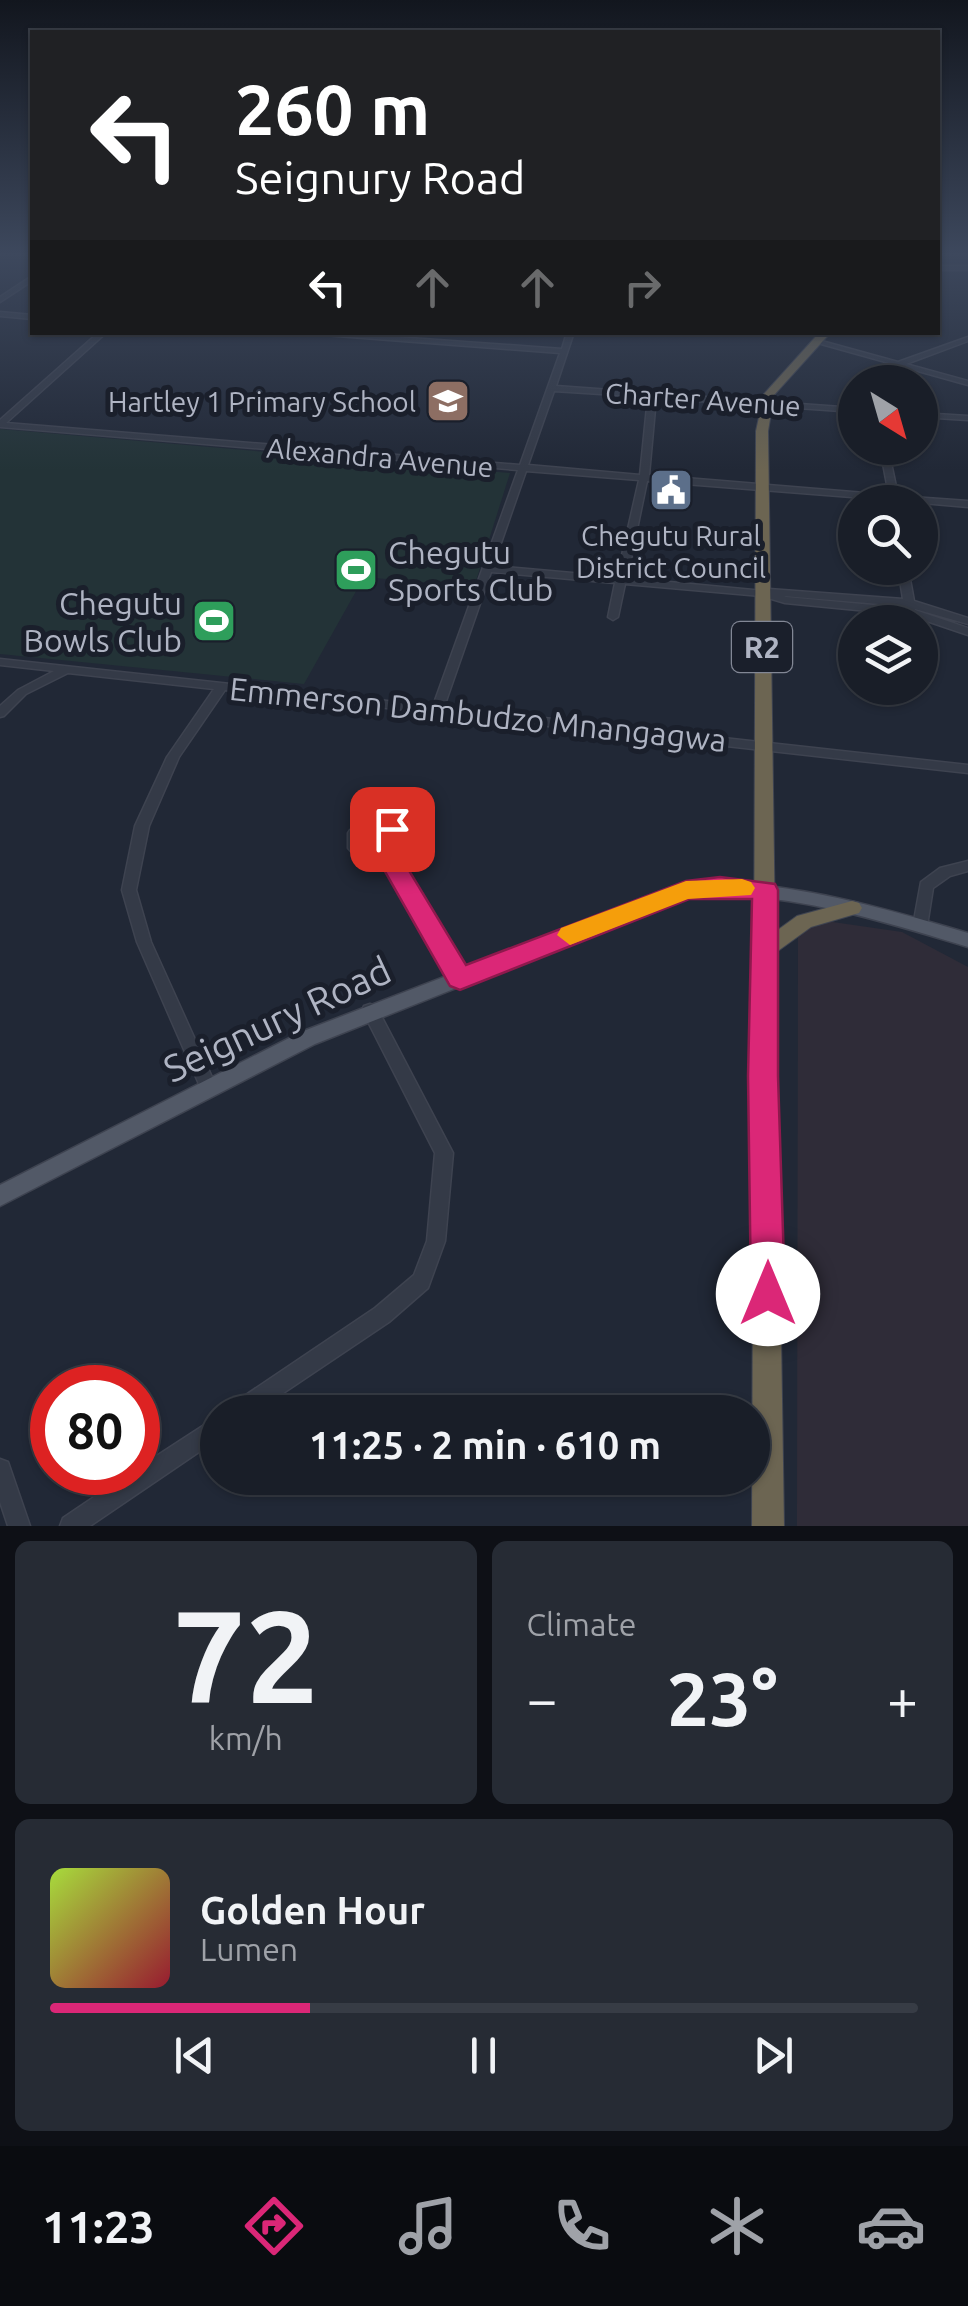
<!DOCTYPE html>
<html lang="en">
<head>
<meta charset="utf-8">
<style>
	:root { --surface:#191e28; --page:#262b34; --text:#f1f3f6; --muted:#9fa2a8; --line:#373c45; --accent:#db2777 }
	body { margin:0; font-family:Ubuntu,sans-serif; background:var(--page); color:var(--text); height:100vh; display:flex; flex-direction:column; font-size:38px; white-space:nowrap }
	* { box-sizing:border-box; margin:0 }
	p { font-size:32px; color:var(--muted) }
	.icon { flex:none; width:55px; height:55px; fill:none; stroke:currentColor; stroke-width:2; stroke-linecap:round; stroke-linejoin:round }
	.map { position:relative; height:1526px; overflow:hidden }
	.side { display:flex; flex-direction:column; gap:15px; padding:15px; background:#0e1016; flex:1 }
	.side>* { flex:none }
	.hud { position:absolute; left:30px; top:30px; width:910px; height:305px; border-radius:0px; box-shadow:0 2px 8px #0004,0 0 0 2px var(--line); background:#202124; color:#fff; overflow:hidden }
	.needle { width:65px; rotate:143deg }
	.buttons { position:absolute; left:838px; top:365px; display:grid; gap:20px }
	.buttons a { display:grid; place-items:center; width:100px; height:100px; border-radius:50%; background:var(--surface); box-shadow:0 2px 8px #0004,0 0 0 2px var(--line); font-size:50px }
	.speed { position:absolute; left:30px; top:1365px; display:flex; gap:20px; font-size:50px; font-weight:700; text-align:center }
	.speed>* { display:grid; place-content:center; width:130px; height:130px; border-radius:50%; background:var(--surface); box-shadow:0 2px 8px #0004,0 0 0 2px var(--line); line-height:1 }
	.speed .limit { border:15px solid #d22; background:#fff; color:#111 }
	.pin { position:absolute; display:grid; place-items:center; width:85px; height:85px; color:#fff; margin:-42px; border-radius:20px; box-shadow:0 5px 15px #0006 }
	.me { position:absolute; width:110px; margin:-55px; rotate:0deg; stroke-linejoin:round; filter:drop-shadow(0 0 8px #0008) }
	.turn { display:flex; align-items:center; gap:35px; height:210px; padding:0 40px; font-size:45px }
	.turn .icon { width:130px; height:130px; stroke-width:2.5 }
	.turn b { display:block; font-size:70px; line-height:85px }
	.lanes { display:flex; align-items:center; height:95px; padding:0 40px; background:#0003; justify-content:center; gap:50px; direction:ltr }
	.lanes .off { opacity:.35 }
	.big { font-size:75px; font-weight:700; line-height:1.1 }
	.side .widget { flex:1; display:flex; flex-direction:column; justify-content:center; gap:15px; min-width:0; padding:0 35px; border-radius:15px; background:var(--page) }
	.side .dial { align-items:center; gap:0 }
	.dial b { font-size:130px; line-height:1 }
	.song { display:flex; align-items:center; gap:30px }
	.cover { width:120px; height:120px; border-radius:15px; background:linear-gradient(135deg,hsl(80 70% 55%),hsl(350 70% 35%)) }
	.played { height:10px; border-radius:5px; background:linear-gradient(90deg,var(--accent) 30%,var(--line) 30%) }
	.keys { display:flex; justify-content:space-around; direction:ltr }
	.heat { display:flex; justify-content:space-between; align-items:center; font-size:55px; direction:ltr }
	.side .tiles { flex:1; display:grid; gap:15px; grid-template-columns:1fr 1fr }
	.widget:last-child { grid-column:span 2 }
	.trip { position:absolute; left:200px; top:1395px; width:570px; height:100px; border-radius:50px; background:var(--surface); box-shadow:0 2px 8px #0004,0 0 0 2px var(--line); font-weight:700; line-height:100px; text-align:center }
	.tab-bar { display:flex; height:160px; justify-content:space-around; align-items:center; background:#0a0c10; color:var(--muted) }
	.tab-bar .icon { width:70px; height:70px }
	.tab-bar .on { color:var(--accent) }
	.tab-bar b { font-size:45px; color:var(--text) }
	.map>svg:first-child { display:block }
</style>
</head>
<body>
<div class="map">
<svg width="968" height="1526" viewBox="0 0 968 1526">
	<rect width="100%" height="100%" fill="#212836"/>
	<path fill="#2f2c38" d="M819,920l83,12 66,35v559h-171l1,-593z"/>
	<path fill="#233337" d="M0,429l510,44 -36,114 -110,-10 -60,107 -304,-30z"/>
	<g fill="none" stroke-linecap="round" stroke-linejoin="round">
		<defs>
			<g id="minor">
				<rect x="938" y="266" width="30" height="4"/>
				<path d="M32,276v5l-32,21v-5z"/>
				<path d="M0,312l32,3v4l-32,-3z"/>
				<path d="M99,332h8l-101,91 514,42 40,-112 -275,-21h41l236,17 5,-17h7l-18,54 299,22v4l-199,-14 -7,77 240,20 -9,-47h8l10,48 70,5v6l-69,-6 -8,1 -1,-2 -243,-19 -20,97 138,13 4,-2 134,10 -5,-31h10l6,33 54,17v6l-53,-15v1l53,18v7l-59,-20 -124,-12 -24,-7 -136,-12 -7,33 -5,3 -5,-3 7,-34 -124,-11 -47,135 524,58v8l-743,-83 -46,67 -30,69 -13,64 15,52 65,144 -2,5 -6,2 -6,-2 -65,-149 -15,-52 13,-64 32,-69 47,-68 -146,-16 -42,21 -22,22 -4,1v-11l18,-16 36,-19 -54,-6v-6l433,47 85,-236 -518,-43v-7zM554,391l94,6 -8,78 -112,-10zM526,471l113,9 -22,97 -124,-11zM784,596l120,10 1,2 -119,-11z"/>
				<path d="M968,337v4l-62,23 62,17v4l-154,-43 4,-2 80,22z"/>
				<path d="M920,413l48,3v4l-48,-3z"/>
				<path d="M372,820l19,3 11,11v10l-9,9 72,122 3,4 -3,4 -5,2 -5,-2 -72,-125c-13,3 -27,0 -35,-10v-15l2,-3zM374,830h9l5,5v8c-8,7 -16,9 -26,3v-11z"/>
				<path d="M968,861v10l-18,5 -17,12 -6,38 -2,4 -5,1 -5,-1 -2,-4 8,-44 19,-14z"/>
				<path d="M370,1004l6,2 77,147 -8,88 -17,47 -39,34 -134,90h-27l3,-7 144,-97 39,-33 13,-34 8,-88 -73,-143 2,-4z"/>
				<path d="M218,1416v23l-128,87h-30l3,-8 68,-46h7v-4z"/>
				<path d="M0,1459l8,3 22,64h-22l-8,-24z"/>
			</g>
			<path id="major" d="M721,882c86,4 165,27 247,51v14c-92,-28 -183,-57 -280,-51l-373,148 -315,162v-21l301,-153 379,-146z"/>
			<path id="highway" d="M820,332h11l-57,63 -6,36 7,501 22,-16 55,-15 7,2 3,5 -3,5 -48,14 -36,26 9,573h-32l4,-1095 8,-37z"/>
		</defs>
		<use href="#minor" stroke="#3e4350" stroke-width="3"/>
		<use href="#major" stroke="#3e4350" stroke-width="3"/>
		<use href="#highway" stroke="#3f4451" stroke-width="2"/>
		<use href="#minor" fill="#343a47" fill-rule="evenodd"/>
		<use href="#major" fill="#525967" fill-rule="evenodd"/>
		<use href="#highway" fill="#6c6552" fill-rule="evenodd"/>
	</g>
	<linearGradient id="sky" x2="0" y2="1"><stop stop-color="#12161e"/><stop offset="0.54" stop-color="#3d485d"/><stop offset="1" stop-color="#3d485d" stop-opacity="0"/></linearGradient>
	<rect width="968" height="470" fill="url(#sky)"/>
	<path fill="#db2777" stroke="#8e194d" stroke-width="2.5" d="M392,821l8,2 8,21 -9,10 67,111 220,-84 34,-4 55,7 3,6v186l7,218 -5,12 -12,5 -12,-5 -5,-12 -3,-218 4,-177h-63l-229,91 -10,-4 -76,-134 8,-11 -2,-12z"/>
	<path fill="#f59e0b" d="M742,879l9,3 4,6 -4,7 -63,4 -118,46 -13,-10 4,-7 125,-47z"/>
	<defs>
		<symbol id="school-square" viewBox="-11 -11 22 22"><rect x="-9" y="-9" width="18" height="18" rx="4" fill="#8d6e63" stroke="#1a1f2b"/><path d="M0-5L7-2L0 1L-7-2ZM-4 1L0 2.5L4 1V4Q0 6-4 4Z" fill="#fff"/></symbol>
		<symbol id="civic-square" viewBox="-11 -11 22 22"><rect x="-9" y="-9" width="18" height="18" rx="4" fill="#5c6f8a" stroke="#1a1f2b"/><path d="M-.6-6.5H3V-4.5H.6V-3L4-1V1h2V6H-6V1h2V-1L-.6-3ZM-1.2 2.5V6h2.4V2.5Z" fill="#fff"/></symbol>
		<symbol id="stadium-square" viewBox="-11 -11 22 22"><rect x="-9" y="-9" width="18" height="18" rx="4" fill="#2e9e5b" stroke="#1a1f2b"/><path d="M0-5a6.5 5 0 1 0 0 10a6.5 5 0 1 0 0-10ZM-3.5-1.8h7v3.6h-7Z" fill="#fff"/></symbol>
	</defs>
	<g fill-rule="evenodd">
		<use href="#school-square" x="423" y="376" width="50" height="50"/>
		<use href="#civic-square" x="646" y="465" width="50" height="50"/>
		<use href="#stadium-square" x="331" y="545" width="50" height="50"/>
		<use href="#stadium-square" x="189" y="596" width="50" height="50"/>
	</g>
	<g text-anchor="middle" dominant-baseline="central" stroke-width="10" stroke-linejoin="round" paint-order="stroke">
		<g font-size="28" fill="#afb4c3" stroke="#1a1f2b">
			<text transform="translate(703 399) rotate(4)">Charter Avenue</text>
			<text transform="translate(380 457) rotate(5)">Alexandra Avenue</text>
		</g>
		<g font-size="28" fill="#afb4c3" stroke="#1a1f2b" text-anchor="end">
			<text x="416" y="401">Hartley 1 Primary School</text>
			<text x="671" y="535" text-anchor="middle">Chegutu Rural<tspan x="671" dy="32">District Council</tspan></text>
		</g>
		<rect fill="#1a1f2b" stroke="#828795" stroke-width="2.5" x="732" y="622" width="60" height="50" rx="8"/>
		<g font-size="30" font-weight="bold" fill="#afb4c3">
			<text x="762" y="647">R2</text>
		</g>
		<g font-size="32" fill="#afb4c3" stroke="#1a1f2b" text-anchor="start">
			<text x="388" y="552">Chegutu<tspan x="388" dy="37">Sports Club</tspan></text>
			<text x="182" y="603" text-anchor="end">Chegutu<tspan x="182" dy="37">Bowls Club</tspan></text>
		</g>
		<g font-size="32" fill="#afb4c3" stroke="#1a1f2b">
			<text transform="translate(478 714) rotate(6)">Emmerson Dambudzo Mnangagwa</text>
		</g>
		<g font-size="38" fill="#afb4c3" stroke="#1a1f2b">
			<text transform="translate(277 1019) rotate(-25)">Seignury Road</text>
		</g>
	</g>
</svg>
<div class="buttons">
<a><svg class="needle" viewBox="-14 -14 28 28"><path d="M0-13l5 13h-10z" fill="#e53935"/><path d="M0 13l5-13h-10z" fill="#9fa2a8"/></svg></a>
<a><svg class="icon" aria-label="search" viewBox="0 0 24 24"><circle cx="10" cy="10" r="6"/><path d="M15 15l6 6"/></svg></a>
<a><svg class="icon" aria-label="layers" viewBox="0 0 24 24"><path d="M12 4l9 5-9 5-9-5zM3 14l9 5 9-5"/></svg></a>
</div>
<div class="speed"><div class="limit">80</div></div>
<div class="pin" style="left:392px;top:829px;background:#d93025"><svg class="icon" aria-label="arrive" viewBox="0 0 24 24"><path d="M6 21V4h12l-3 4 3 4H6"/></svg></div>
<svg class="me" style="left:768px;top:1294px" viewBox="-20 -20 40 40"><circle r="19" fill="#fff"/><path d="M0-13L10 11 0 6-10 11z" fill="#db2777"/></svg>
<div class="trip">11:25 · 2 min · 610 m</div>
<div class="hud">
<div class="turn"><svg class="icon" aria-label="left" viewBox="0 0 24 24"><path d="M17 20v-9H6M10 6l-5 5 5 5"/></svg><div><b>260 m</b>Seignury Road</div></div>
<div class="lanes"><svg class="icon" aria-label="left" viewBox="0 0 24 24"><path d="M17 20v-9H6M10 6l-5 5 5 5"/></svg><svg class="icon off" aria-label="ahead" viewBox="0 0 24 24"><path d="M12 20V5M6 11l6-6 6 6"/></svg><svg class="icon off" aria-label="ahead" viewBox="0 0 24 24"><path d="M12 20V5M6 11l6-6 6 6"/></svg><svg class="icon off" aria-label="right" viewBox="0 0 24 24"><path d="M7 20v-9h11M14 6l5 5-5 5"/></svg></div>
</div>
</div>
<section class="side">
<div class="tiles">
<div class="widget dial"><b>72</b><p>km/h</p></div>
<div class="widget"><p>Climate</p>
<div class="heat"><a>−</a><b class="big">23°</b><a>+</a></div>
</div>
<div class="widget">
<div class="song"><i class="cover"></i><div><b>Golden Hour</b><p>Lumen</p></div></div>
<div class="played"></div>
<div class="keys"><svg class="icon" aria-label="previous" viewBox="0 0 24 24"><path d="M18 5L8 12l10 7zM5 5v14"/></svg><svg class="icon" aria-label="pause" viewBox="0 0 24 24"><path d="M8 5v14M16 5v14"/></svg><svg class="icon" aria-label="next" viewBox="0 0 24 24"><path d="M6 5l10 7-10 7zM19 5v14"/></svg></div>
</div>
</div>
</section>
<nav class="tab-bar">
<b>11:23</b>
<svg class="icon on" aria-label="directions" viewBox="0 0 24 24"><path d="M12 3l9 9-9 9-9-9zM9 14v-3h6M13 9l2 2-2 2"/></svg>
<svg class="icon" aria-label="music" viewBox="0 0 24 24"><path d="M9 18V5l10-2v13"/><circle cx="6" cy="18" r="3"/><circle cx="16" cy="16" r="3"/></svg>
<svg class="icon" aria-label="phone" viewBox="0 0 24 24"><path d="M5 4h4l2 5-3 2q2 4 5 5l2-3 5 2v4C11 20 4 13 5 4z"/></svg>
<svg class="icon" aria-label="climate" viewBox="0 0 24 24"><path d="M12 3v18M4 7l16 10M4 17L20 7"/></svg>
<svg class="icon" aria-label="car" viewBox="0 0 24 24"><path d="M5 17H2v-5l4-1 3-4h7l3 4 3 1v5h-3M9 17h6M6 11h13"/><circle cx="7" cy="17" r="2"/><circle cx="17" cy="17" r="2"/></svg>
</nav>
</body>
</html>
